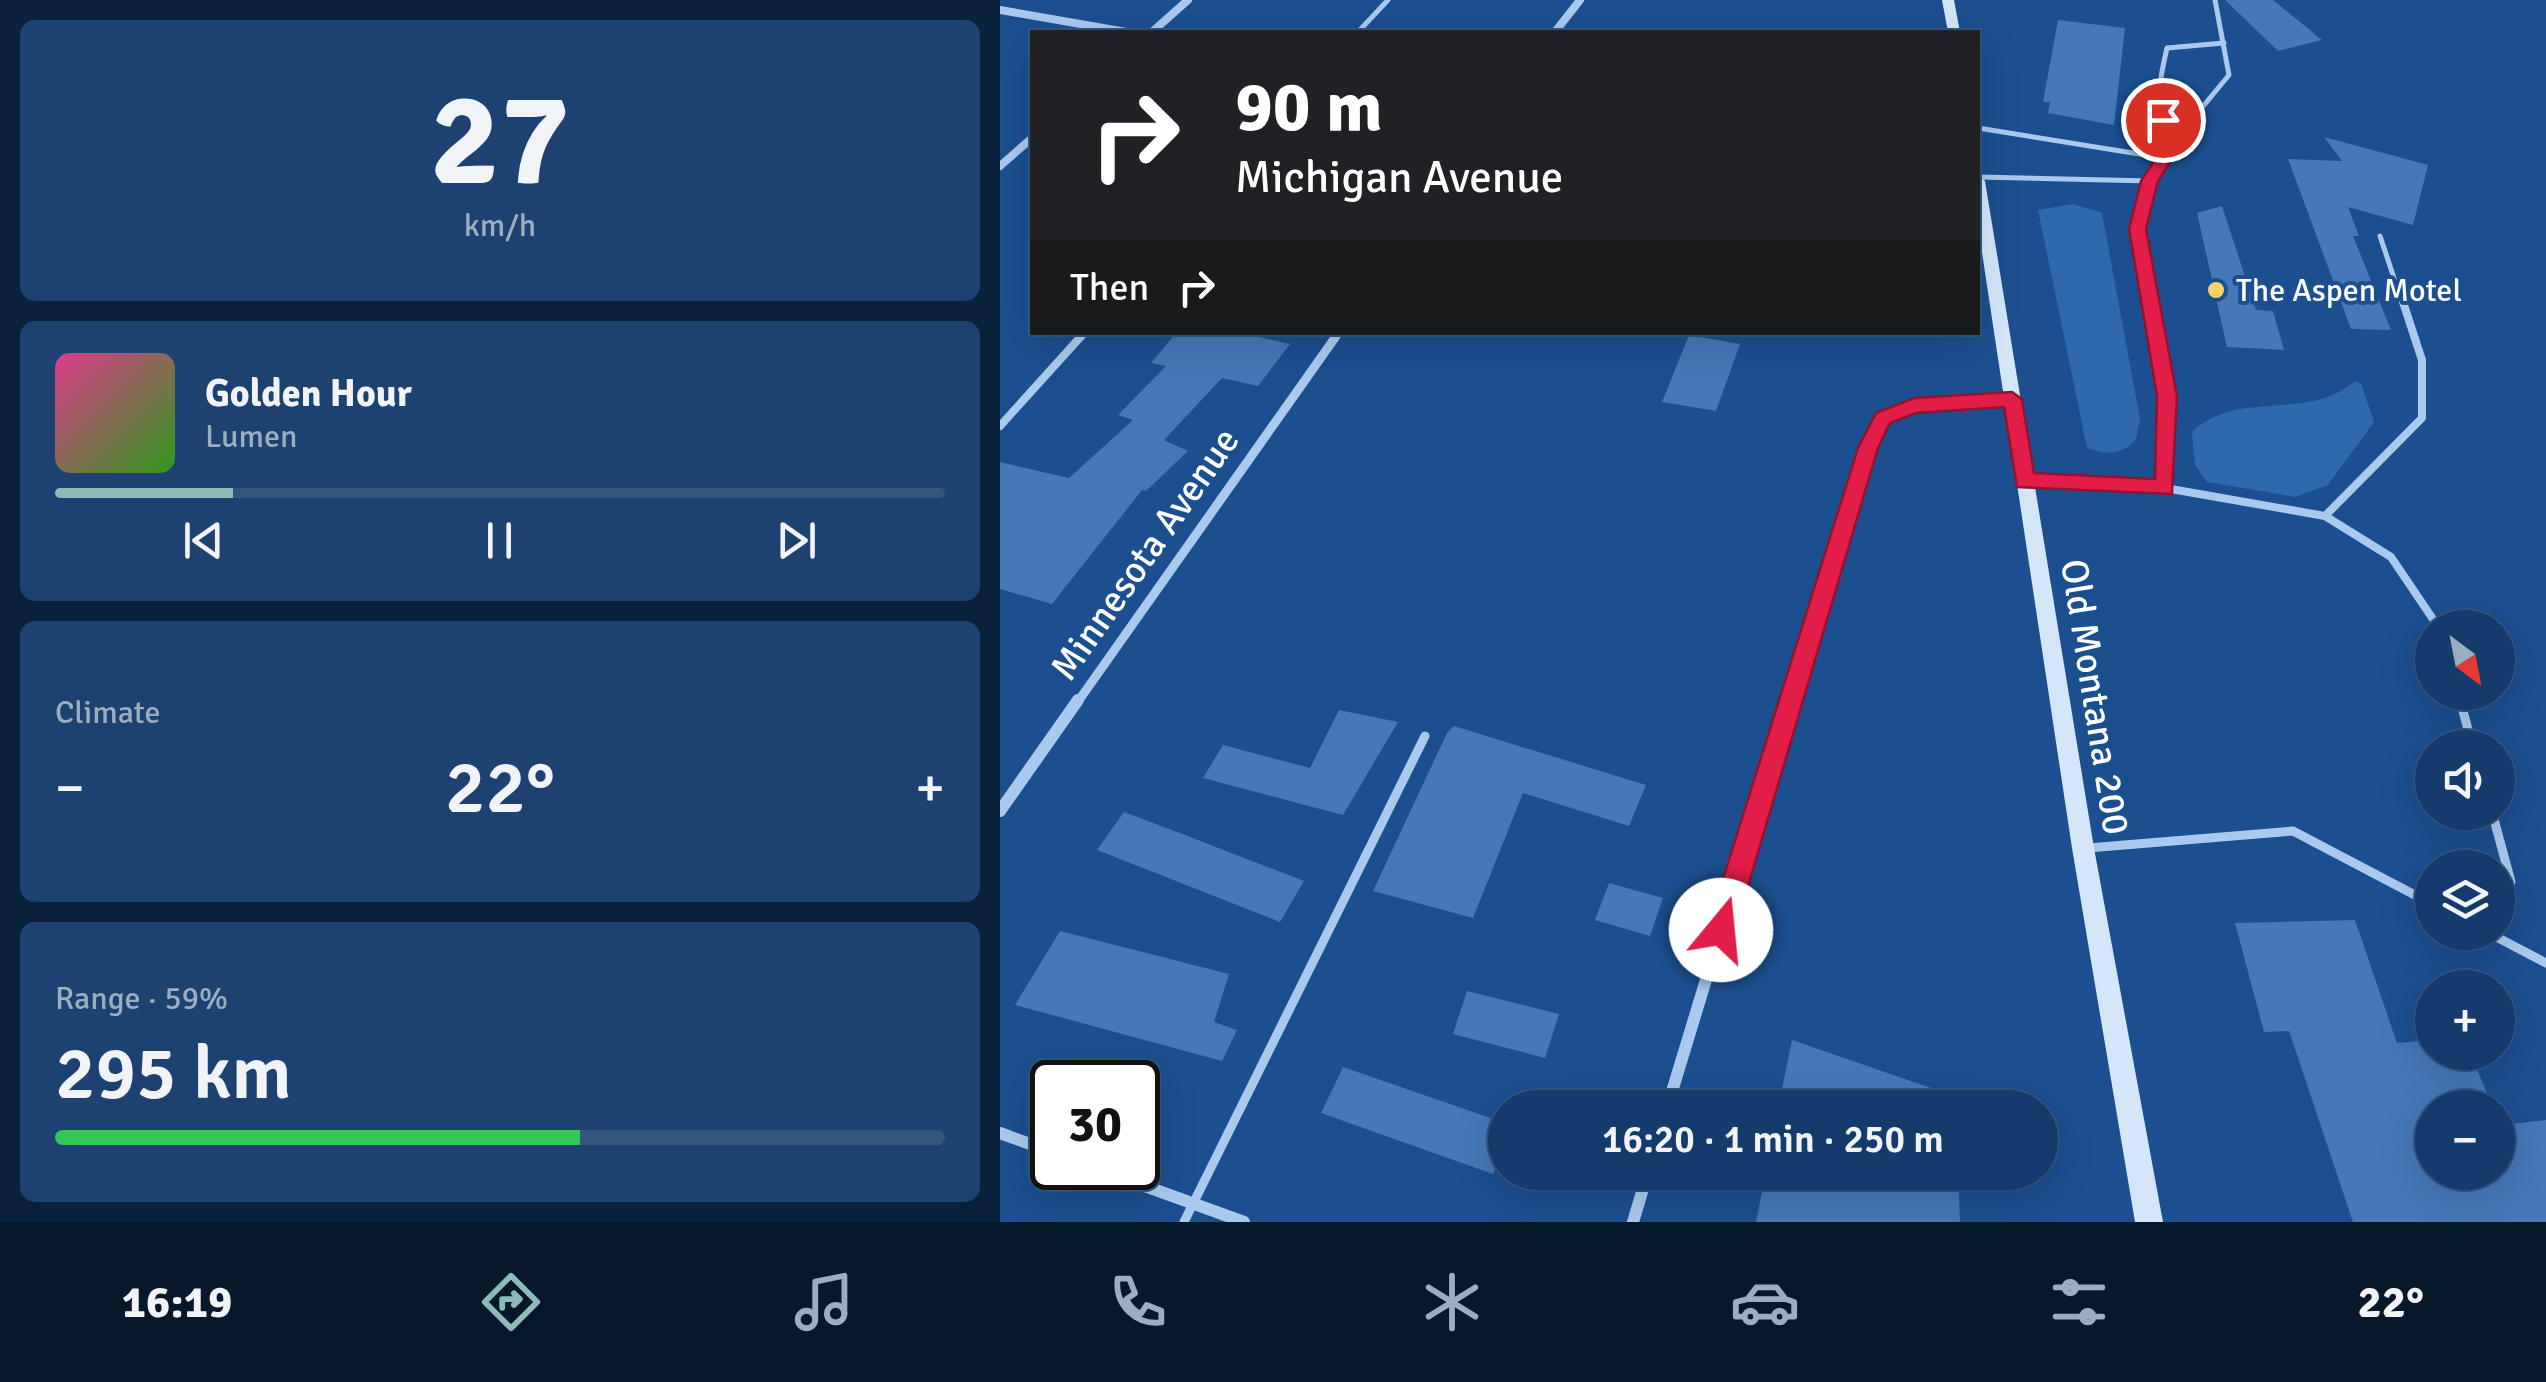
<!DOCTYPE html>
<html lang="en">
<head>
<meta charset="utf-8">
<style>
	:root { --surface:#143b6b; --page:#1d4271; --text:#f1f3f6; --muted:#9dadc1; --line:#33557e; --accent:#8bbbb9 }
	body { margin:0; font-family:Signika,sans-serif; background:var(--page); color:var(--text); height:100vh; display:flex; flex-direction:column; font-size:38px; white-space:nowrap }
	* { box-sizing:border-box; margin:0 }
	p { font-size:32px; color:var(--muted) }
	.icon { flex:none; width:55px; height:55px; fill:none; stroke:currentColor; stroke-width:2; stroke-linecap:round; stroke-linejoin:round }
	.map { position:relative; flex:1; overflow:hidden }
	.sheet { display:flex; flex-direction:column; gap:20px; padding:20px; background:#0b203b; width:1000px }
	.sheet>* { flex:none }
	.banner { position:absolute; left:30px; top:30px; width:950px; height:305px; border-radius:0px; box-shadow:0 10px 40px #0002,0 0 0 2px var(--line); background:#202124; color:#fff; overflow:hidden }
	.needle { width:65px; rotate:148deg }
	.tools { position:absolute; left:1415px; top:610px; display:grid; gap:20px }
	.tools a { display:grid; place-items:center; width:100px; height:100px; border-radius:50%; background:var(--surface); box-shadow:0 10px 40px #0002,0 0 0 2px var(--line); font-size:50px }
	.speed { position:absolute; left:30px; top:1060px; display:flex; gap:20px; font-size:50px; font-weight:700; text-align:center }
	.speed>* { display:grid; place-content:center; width:130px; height:130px; border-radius:50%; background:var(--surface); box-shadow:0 10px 40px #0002,0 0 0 2px var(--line); line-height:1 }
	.speed .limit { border:5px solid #111; border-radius:15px; background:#fff; color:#111 }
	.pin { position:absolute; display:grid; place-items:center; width:85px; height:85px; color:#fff; margin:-42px; border:5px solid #fff; border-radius:50%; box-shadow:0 2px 10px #0007 }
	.me { position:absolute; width:110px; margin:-55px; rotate:17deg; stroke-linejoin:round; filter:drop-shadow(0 0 8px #0008) }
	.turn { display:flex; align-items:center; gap:35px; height:210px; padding:0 40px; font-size:45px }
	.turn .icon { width:130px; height:130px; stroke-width:2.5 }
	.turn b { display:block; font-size:70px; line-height:85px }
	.then { display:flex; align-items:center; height:95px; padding:0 40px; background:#0003; gap:20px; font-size:38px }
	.big { font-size:75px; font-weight:600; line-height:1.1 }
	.sheet .tile { flex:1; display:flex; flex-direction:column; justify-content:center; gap:15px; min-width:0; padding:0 35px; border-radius:15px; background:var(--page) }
	.sheet .dial { align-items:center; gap:0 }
	.dial b { font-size:130px; line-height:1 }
	.song { display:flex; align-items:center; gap:30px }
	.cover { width:120px; height:120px; border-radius:15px; background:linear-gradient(135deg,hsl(330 70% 55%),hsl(110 70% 35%)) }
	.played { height:10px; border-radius:5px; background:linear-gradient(90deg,var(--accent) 20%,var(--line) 20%) }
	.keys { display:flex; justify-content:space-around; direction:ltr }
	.heat { display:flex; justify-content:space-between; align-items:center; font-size:55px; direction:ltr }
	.charge { height:15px; border-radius:8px; background:linear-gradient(90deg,#34c759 59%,var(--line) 0) }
	.trip { position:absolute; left:488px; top:1090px; width:570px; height:100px; border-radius:50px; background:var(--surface); box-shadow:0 10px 40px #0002,0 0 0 2px var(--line); font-weight:600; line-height:100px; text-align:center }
	.menu { display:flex; height:160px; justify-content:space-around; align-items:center; background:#08182b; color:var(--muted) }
	.menu .icon { width:70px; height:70px }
	.menu .on { color:var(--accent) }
	.menu b { font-size:45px; color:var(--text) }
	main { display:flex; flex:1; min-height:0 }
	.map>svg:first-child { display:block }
</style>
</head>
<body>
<main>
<section class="sheet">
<div class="tile dial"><b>27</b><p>km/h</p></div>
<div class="tile">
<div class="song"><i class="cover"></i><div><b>Golden Hour</b><p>Lumen</p></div></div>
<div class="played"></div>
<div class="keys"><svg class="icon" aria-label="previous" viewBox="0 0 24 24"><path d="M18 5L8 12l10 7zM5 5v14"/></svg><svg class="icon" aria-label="pause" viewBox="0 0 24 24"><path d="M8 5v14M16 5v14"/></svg><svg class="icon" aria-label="next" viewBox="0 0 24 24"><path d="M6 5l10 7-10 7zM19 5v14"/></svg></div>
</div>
<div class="tile"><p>Climate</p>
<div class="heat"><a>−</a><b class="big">22°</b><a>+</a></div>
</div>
<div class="tile"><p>Range · 59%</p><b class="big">295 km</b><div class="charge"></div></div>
</section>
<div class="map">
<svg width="1546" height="1222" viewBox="0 0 1546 1222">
	<rect width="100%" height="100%" fill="#1b4f8f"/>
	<g fill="#2e69ad">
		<path d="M1073,204l29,9 38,206 -4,20c-12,16 -31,16 -49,9l-49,-238z"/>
		<path d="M1355,381l6,2 13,39 -46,63 -33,12 -88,-15 -12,-17 -3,-33c46,-44 114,-9 163,-51z"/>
	</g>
	<g fill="#4478b7">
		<path d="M1225,0h48l49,40 -44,11z"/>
		<path d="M1058,20l67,8 -11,97 -66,-12 2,-11h-7z"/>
		<path d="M1324,137l104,28 -15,60 -65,-18 11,29h-6l38,94 -40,-1 -63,-170 54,2z"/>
		<path d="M1222,206l34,104 17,1 11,39 -57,-3 -30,-134z"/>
		<path d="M177,332h60l53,12 -32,42 -36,-8 -58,62 24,11 -42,40 -4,-1 -90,114 -52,-15v-127l69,16 64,-58 -15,-5 48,-49 -15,-3z"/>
		<path d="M689,335l51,9 -24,67 -54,-9z"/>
		<path d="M339,710l59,12 -55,93 -140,-37 20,-33 87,23z"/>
		<path d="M454,726l192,59 -17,41 -106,-33 -50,125 -100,-27 74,-158z"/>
		<path d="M124,812l61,23 119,46 -24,41 -183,-72z"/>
		<path d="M609,883l54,15 -13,38 -55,-16z"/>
		<path d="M1355,920l42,123 35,-3v12h38l23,56h-61v64h66v-55l3,8 45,-5v102h-193l-64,-191 -25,1 -29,-109z"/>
		<path d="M60,931l169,43 -15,48 23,8 -15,31 -207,-56z"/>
		<path d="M467,991l92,23 -14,44 -92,-24z"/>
		<path d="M792,1040l168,58 -1,10h-181z"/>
		<path d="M343,1067l162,56v20l-12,31 -172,-61z"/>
		<path d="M766,1172h192l2,50h-204z"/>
	</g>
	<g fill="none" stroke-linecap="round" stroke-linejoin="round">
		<g stroke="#a9c9ee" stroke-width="5">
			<path d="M358,32l30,-32"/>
			<path d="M978,128l186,30"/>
			<path d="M1180,134c-27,-27 -21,-51 -13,-86l57,-5"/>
			<path d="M978,177l172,4 30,-47 49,-59 -14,-75"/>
			<path d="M1150,181l-13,48 14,76"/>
			<path d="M1380,236l23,69"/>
		</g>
		<g stroke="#a9c9ee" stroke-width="8">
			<path d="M1150,302l17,94 -2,92"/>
			<path d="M1403,302l19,58v58l-97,98 66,41 48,71"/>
			<path d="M0,426l85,-94"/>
			<path d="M1027,481l138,7 160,28"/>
			<path d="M1458,692l3,11"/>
		</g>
		<g stroke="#a9c9ee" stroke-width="9">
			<path d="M1460,700l13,48"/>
			<path d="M1492,812l19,70"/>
			<path d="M1088,848l205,-17 139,73"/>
			<path d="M1487,932l59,31"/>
			<path d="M184,1222l241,-486"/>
		</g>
		<g stroke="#a9c9ee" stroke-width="8">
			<path d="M0,10l126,22"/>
			<path d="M152,32l36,-32"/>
			<path d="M555,32l25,-32"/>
			<path d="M0,166l32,-28"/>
		</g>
		<g stroke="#a9c9ee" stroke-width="9">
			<path d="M77,703l262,-371"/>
			<path d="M790,703l78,-255 15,-30 30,-12 99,-7"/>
		</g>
		<g stroke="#a9c9ee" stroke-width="12">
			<path d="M0,811l78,-111"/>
			<path d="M667,1108l124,-408"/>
			<path d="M0,1133l52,19"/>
			<path d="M95,1168l149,54"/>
			<path d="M633,1222l15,-50"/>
		</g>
		<g fill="#d6e6fa" fill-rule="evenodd">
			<path d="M942,0h12l6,32h-12z"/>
			<path d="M978,176l7,5 109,667 69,374h-28l-63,-374 -94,-622z"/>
		</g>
	</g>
	<path fill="#e11d48" stroke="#92132f" stroke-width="2.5" d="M1157,116h12l19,18 -30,47 -12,48 31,167 -5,98 -155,-7 -13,-80 -88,6 -26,10 -12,25 -143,482 -4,10 -10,4 -10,-4 -4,-10 151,-482 18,-35 38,-15 98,-6 10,7 12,74 121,6 2,-83 -28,-167 12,-48 30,-46 -14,-12z"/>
	<circle fill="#ffd166" stroke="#1b4f8f" stroke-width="4" cx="1216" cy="290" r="10"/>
	<g text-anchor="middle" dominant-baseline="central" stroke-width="8" stroke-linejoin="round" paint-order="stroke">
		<g font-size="32" fill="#fff" stroke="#1b4f8f" text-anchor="start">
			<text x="1236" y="290">The Aspen Motel</text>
		</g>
		<g font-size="38" fill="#fff" stroke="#1b4f8f">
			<text transform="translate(145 554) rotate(-55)">Minnesota Avenue</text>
			<text transform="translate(1095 697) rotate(81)">Old Montana 200</text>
		</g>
	</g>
</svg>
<div class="tools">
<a><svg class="needle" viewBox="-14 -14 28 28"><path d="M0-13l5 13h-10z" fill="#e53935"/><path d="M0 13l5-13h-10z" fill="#9dadc1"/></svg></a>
<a><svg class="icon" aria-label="sound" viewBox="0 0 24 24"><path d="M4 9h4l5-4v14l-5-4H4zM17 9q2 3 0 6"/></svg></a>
<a><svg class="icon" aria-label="layers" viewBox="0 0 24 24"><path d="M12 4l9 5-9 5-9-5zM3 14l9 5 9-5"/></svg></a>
<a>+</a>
<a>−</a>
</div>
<div class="speed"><div class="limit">30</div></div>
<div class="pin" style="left:1163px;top:120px;background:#d93025"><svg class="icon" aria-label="arrive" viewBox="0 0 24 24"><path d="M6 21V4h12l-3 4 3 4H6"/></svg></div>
<svg class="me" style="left:721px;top:930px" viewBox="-20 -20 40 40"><circle r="19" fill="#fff"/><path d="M0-13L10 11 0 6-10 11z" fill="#e11d48"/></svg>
<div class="trip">16:20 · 1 min · 250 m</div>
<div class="banner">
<div class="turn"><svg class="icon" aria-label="right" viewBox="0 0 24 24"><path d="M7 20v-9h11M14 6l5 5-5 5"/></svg><div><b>90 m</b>Michigan Avenue</div></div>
<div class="then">Then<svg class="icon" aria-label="right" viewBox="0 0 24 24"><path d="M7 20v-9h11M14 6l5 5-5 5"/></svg></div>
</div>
</div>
</main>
<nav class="menu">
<b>16:19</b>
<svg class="icon on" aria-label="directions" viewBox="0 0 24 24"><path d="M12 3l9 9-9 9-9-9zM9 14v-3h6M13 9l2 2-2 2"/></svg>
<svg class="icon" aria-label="music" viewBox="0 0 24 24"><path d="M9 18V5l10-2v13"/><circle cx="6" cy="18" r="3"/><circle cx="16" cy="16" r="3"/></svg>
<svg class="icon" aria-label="phone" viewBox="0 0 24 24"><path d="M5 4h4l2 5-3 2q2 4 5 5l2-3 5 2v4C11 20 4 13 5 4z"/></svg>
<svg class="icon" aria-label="climate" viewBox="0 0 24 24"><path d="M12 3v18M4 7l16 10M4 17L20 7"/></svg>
<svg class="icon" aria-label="car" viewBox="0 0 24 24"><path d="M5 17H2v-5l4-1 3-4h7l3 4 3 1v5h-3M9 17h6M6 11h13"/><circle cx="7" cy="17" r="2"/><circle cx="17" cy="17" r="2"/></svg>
<svg class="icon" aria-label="filters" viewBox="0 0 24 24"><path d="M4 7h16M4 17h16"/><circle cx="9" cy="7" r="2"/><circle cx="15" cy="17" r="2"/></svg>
<b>22°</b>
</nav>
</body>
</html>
